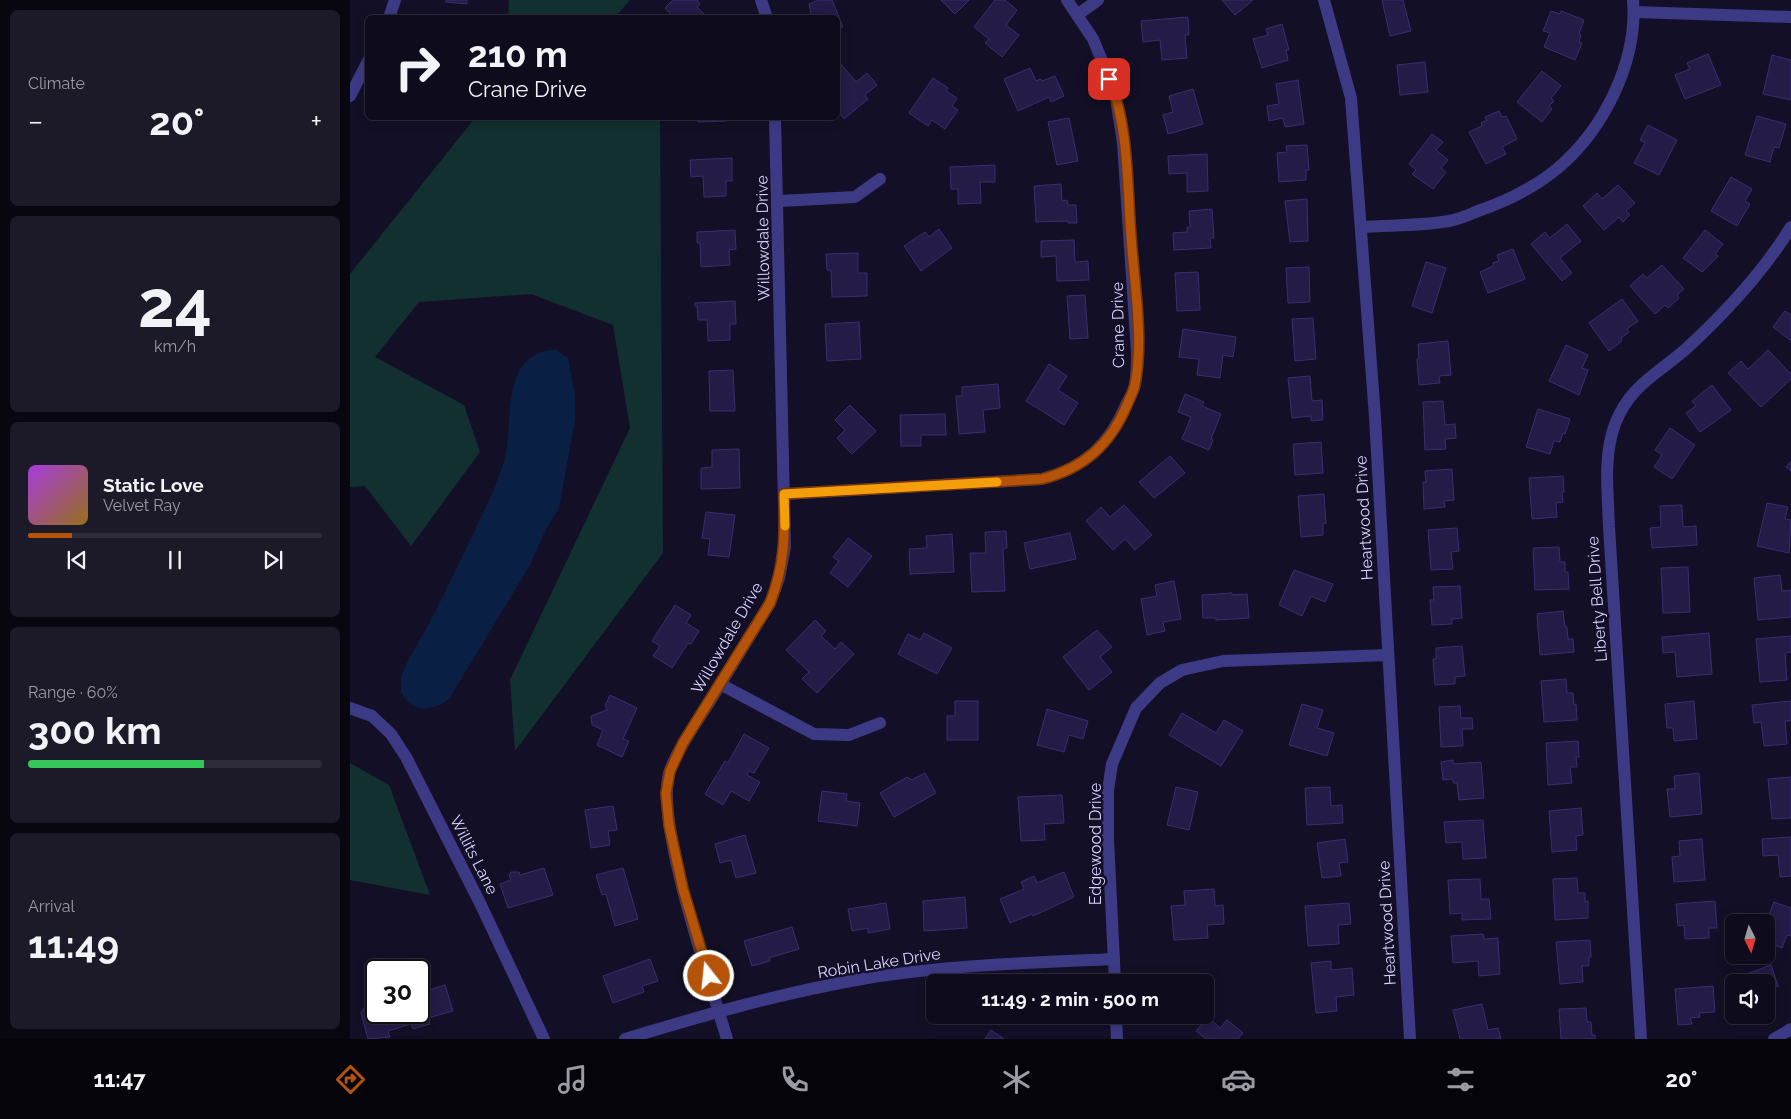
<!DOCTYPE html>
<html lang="en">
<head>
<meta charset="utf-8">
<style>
	:root { --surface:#0e0b1c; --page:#1c1929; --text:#f1f3f6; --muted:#9b9ba3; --line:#2e2b3b; --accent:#b45309 }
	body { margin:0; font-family:Raleway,sans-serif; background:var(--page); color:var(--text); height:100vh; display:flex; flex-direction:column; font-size:19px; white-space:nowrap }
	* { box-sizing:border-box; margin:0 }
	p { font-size:16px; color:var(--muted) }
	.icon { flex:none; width:28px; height:28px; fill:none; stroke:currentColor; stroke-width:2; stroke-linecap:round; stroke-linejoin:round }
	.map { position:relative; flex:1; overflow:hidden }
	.panel { display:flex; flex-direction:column; gap:10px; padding:10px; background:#08060f; width:350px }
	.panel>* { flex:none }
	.top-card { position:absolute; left:15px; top:15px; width:475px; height:105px; border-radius:8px; box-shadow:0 2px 12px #0003,0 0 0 1px var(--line); background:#0e0b1c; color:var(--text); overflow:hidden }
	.needle { width:32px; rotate:175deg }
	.buttons { position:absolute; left:1375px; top:914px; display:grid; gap:10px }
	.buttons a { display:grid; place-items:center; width:50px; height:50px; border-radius:8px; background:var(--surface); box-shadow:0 2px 12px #0003,0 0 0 1px var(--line); font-size:25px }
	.speed { position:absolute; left:15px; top:959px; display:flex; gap:10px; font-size:25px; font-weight:700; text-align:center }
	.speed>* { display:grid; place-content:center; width:65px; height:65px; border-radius:50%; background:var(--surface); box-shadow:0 2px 12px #0003,0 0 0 1px var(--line); line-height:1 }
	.speed .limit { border:2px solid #111; border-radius:8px; background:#fff; color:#111 }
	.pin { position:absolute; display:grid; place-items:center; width:42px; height:42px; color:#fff; margin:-21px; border-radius:10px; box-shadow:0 2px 8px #0006 }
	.me { position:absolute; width:55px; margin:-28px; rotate:344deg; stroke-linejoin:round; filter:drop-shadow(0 0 4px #0008) }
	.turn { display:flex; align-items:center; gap:18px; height:105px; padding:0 20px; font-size:22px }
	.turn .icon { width:65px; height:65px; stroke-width:2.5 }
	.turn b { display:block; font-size:35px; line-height:42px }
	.big { font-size:38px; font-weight:700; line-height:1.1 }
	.panel .tile { flex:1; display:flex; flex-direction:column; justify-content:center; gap:8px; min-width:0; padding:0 18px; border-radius:8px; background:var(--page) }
	.panel .dial { align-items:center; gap:0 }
	.dial b { font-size:65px; line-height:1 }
	.song { display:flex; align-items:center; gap:15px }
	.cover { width:60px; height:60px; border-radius:8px; background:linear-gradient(135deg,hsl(280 70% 55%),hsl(40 70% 35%)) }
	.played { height:5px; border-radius:2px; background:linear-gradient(90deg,var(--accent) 15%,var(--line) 15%) }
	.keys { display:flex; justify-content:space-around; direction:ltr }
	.heat { display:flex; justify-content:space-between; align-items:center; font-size:28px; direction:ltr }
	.charge { height:8px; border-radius:4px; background:linear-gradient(90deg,#34c759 60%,var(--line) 0) }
	.trip { position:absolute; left:576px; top:974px; width:288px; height:50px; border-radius:8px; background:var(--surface); box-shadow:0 2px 12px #0003,0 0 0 1px var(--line); font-weight:700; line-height:50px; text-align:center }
	.tabs { display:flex; height:80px; justify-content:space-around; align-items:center; background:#06040b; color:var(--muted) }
	.tabs .icon { width:35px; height:35px }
	.tabs .on { color:var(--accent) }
	.tabs b { font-size:22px; color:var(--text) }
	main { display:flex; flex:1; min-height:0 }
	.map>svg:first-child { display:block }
</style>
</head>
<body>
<main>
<section class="panel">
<div class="tile"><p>Climate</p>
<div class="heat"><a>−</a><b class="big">20°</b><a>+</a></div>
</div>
<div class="tile dial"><b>24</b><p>km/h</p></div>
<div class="tile">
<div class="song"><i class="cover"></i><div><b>Static Love</b><p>Velvet Ray</p></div></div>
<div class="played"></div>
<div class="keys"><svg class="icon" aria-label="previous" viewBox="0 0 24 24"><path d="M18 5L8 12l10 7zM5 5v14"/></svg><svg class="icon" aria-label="pause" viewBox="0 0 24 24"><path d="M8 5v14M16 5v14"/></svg><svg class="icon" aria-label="next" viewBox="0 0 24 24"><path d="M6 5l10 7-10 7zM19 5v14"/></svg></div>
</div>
<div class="tile"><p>Range · 60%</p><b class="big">300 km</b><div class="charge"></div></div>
<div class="tile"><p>Arrival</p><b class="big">11:49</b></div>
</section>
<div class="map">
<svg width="1441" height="1039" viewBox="0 0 1441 1039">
	<rect width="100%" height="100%" fill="#130f26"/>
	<g fill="#12302f">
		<path d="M159,0h121l-13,15 2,2h-111z"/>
		<path d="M125,118h185l3,435 -148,198 -5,-71 120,-252 -17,-103 -82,-31 -112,8 -44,55 89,48 16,47 -69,94 -46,-60 -15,1v-213z"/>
		<path d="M0,763l39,22 41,110 -80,-15z"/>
	</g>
	<path fill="#0a1f44" d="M206,350l12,8 7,37v25l-16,88 -13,21 -16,36 -81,134c-18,13 -36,15 -48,-7v-15c7,-20 20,-38 30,-57 14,-27 27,-55 40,-82 12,-25 25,-50 33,-77 11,-37 -6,-109 52,-111z"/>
	<g fill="#241b47" stroke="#3b2d73">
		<path d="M96,0h21v4l-21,-2z"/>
		<path d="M323,0h24l3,4 -3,3 11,11h-34l-9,-10z"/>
		<path d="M469,0h13l11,27 -5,2v-11h-26l-3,-14z"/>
		<path d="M591,0h28l-14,14z"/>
		<path d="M645,0h10l12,10 -11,15 13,10 -17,22 -17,-14 4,-4 -15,-12z"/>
		<path d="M872,0h31l-18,15z"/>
		<path d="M1032,0h21l8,31 -21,5z"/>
		<path d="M1201,11l9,3 1,-3 23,9 -5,14 2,1 -2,7 3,1 -7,17 -31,-13 6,-14 -7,-2z"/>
		<path d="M838,17l1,18h-4l2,23 -25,2 -2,-20 -17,2 -2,-21z"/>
		<path d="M932,24l7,26h-3l2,10 -26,8 -9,-29 15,-4 -2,-6z"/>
		<path d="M1358,54l13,31 -36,14 -10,-24 15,-6 -3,-6z"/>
		<path d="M1422,55l19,5v40l-28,-6z"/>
		<path d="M489,62l17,20 11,-9 10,12 -12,10 3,4 -24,20 -6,-7z"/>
		<path d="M1075,62l3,30 -28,3 -3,-30z"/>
		<path d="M680,68l6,13 5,-2 1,2 13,-5 9,20 -13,6 -2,-5 -31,14 -14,-32z"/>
		<path d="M1192,71l19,15 -10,12 3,3 -5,5 3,3 -10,13 -25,-20z"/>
		<path d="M583,78l15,10 -2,3 11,7 -5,8 6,4 -13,19 -13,-9 -4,6 -19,-13z"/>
		<path d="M948,80l6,44 -19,3 -2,-9 -14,3 -2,-15 12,-2 -3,-20z"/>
		<path d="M843,89l10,35 -35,10 -5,-19 10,-3 -4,-16z"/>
		<path d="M1149,111l3,6 4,-1 11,23 -15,8 4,7 -20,10 -17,-32 13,-6 -1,-3 6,-3 -2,-3z"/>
		<path d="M1407,116l29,8 -7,24 -5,-1 -4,15 -25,-7z"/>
		<path d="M347,118h30v3l-29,1z"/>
		<path d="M719,118l9,43 -21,4 -9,-43z"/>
		<path d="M1298,125l29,15 -18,35 -25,-12 11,-20 -5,-3z"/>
		<path d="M1082,134l11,8 -7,8 12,10 -7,8 5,4 -13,17 -21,-15 4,-4 -7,-6z"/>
		<path d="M957,145l2,25h-3v10l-27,2 -2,-29 10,-1 -1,-6z"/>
		<path d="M857,154l1,37 -21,1v-19l-18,1 -1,-18z"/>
		<path d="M382,158v23h-6v15l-22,1 -1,-21 -12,1 -1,-17z"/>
		<path d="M645,165v17h-15l1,21 -23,1v-15h-7l-1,-22z"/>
		<path d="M1381,177l21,12 -7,12 5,3 -13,22 -26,-15z"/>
		<path d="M711,184l1,17 5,-1 1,5h8l1,18h-9v-2l-32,1 -2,-36z"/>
		<path d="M1268,185l17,18 -9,8 4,4 -7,7 -4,-5 -15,13 -21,-24 14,-13 5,6z"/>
		<path d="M957,199l1,42 -18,1 -5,-41z"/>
		<path d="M862,209l2,29h-4l1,10 -37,2 -1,-17 14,-1v-5h3l-1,-16z"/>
		<path d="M1217,224l14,17 -21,17 12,15 -10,8 -31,-37 14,-12 5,6z"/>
		<path d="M589,229l13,19 -31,23 -17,-25 21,-14 4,5z"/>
		<path d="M385,230l1,19 -7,1 1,15 -29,2 -1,-24h-3v-11z"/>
		<path d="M1355,230l18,14 -8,10 3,2 -16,16 -19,-14z"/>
		<path d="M724,240l1,22 13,-1 1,19 -32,1 -1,-25 -15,1v-16z"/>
		<path d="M1163,249l12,30 -37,14 -8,-21 13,-6v-3l6,-2 -2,-6z"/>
		<path d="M508,253v20h9v23l-35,1 -1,-27h-4l-1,-16z"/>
		<path d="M1076,262l20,6 -14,45 -20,-7z"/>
		<path d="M1312,265l22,24 -7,6 2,3 -11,10 -3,-3 -10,9 -25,-28 13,-12 4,4z"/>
		<path d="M959,267l1,35 -22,1 -2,-35z"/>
		<path d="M848,272l2,38 -23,1 -2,-38z"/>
		<path d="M735,295l3,43 -18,1 -3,-43z"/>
		<path d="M1272,299l16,22 -11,8 2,3 -8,6 1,3 -13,10 -20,-28z"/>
		<path d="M385,301l1,23h-6v16l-22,1 -1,-21h-9l-1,-14h-2v-3z"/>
		<path d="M1435,311l6,4v26l-18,-14z"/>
		<path d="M963,318l3,41 -21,2 -3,-42z"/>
		<path d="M509,322l2,37 -34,2 -2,-37z"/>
		<path d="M833,329l53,8 -3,20 -10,-2 -3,23 -23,-3 2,-16 -20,-2z"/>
		<path d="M1098,341l3,34 -12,1 1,7 -21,2 -2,-26 2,-1 -1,-14z"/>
		<path d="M1216,345l22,10 -6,13 6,2 -9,25 -30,-14z"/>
		<path d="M1418,350l23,24v5l-30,28 -33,-34 13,-12 7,8z"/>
		<path d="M699,364l18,12 -9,14 20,13 -14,22 -38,-24z"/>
		<path d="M383,370l2,41h-25l-1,-40z"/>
		<path d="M960,376l2,25 10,-1 1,20 -12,1v-5l-19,2 -4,-40z"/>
		<path d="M648,384l2,24 -17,2 2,22 -26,2 -3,-38h6v-9z"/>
		<path d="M1362,385l19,25 -31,22 -14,-19 10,-7 -4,-5z"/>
		<path d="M835,394l19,8 -2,4 19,8 -10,25 2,1 -4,10 -27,-11 9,-22 -13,-5z"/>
		<path d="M1093,401l2,24 10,-1 1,14 -11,1 1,10 -21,1 -2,-48z"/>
		<path d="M500,405l26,26 -24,23 -15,-16 8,-8 -10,-10z"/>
		<path d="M1188,409l32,10 -5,15 -2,-1 -3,9 -6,-1 -4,13 -24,-7z"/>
		<path d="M595,414l1,21h-25v11h-20l-1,-31z"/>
		<path d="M1320,428l25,17 -23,34 -18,-12 8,-12 -7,-5z"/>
		<path d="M971,442l2,31 -28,2 -2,-31z"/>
		<path d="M389,449l1,39 -39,1v-21l11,-1v-17z"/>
		<path d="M820,456l15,17 -31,25 -15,-16z"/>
		<path d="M1441,461v10l-5,-4z"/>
		<path d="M1102,469l2,31 -10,1 1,6 -21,2 -1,-27h3l-1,-11z"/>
		<path d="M1213,476l1,16h-2l1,10 -7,1 1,14 -25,2 -3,-41z"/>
		<path d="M974,494l2,29 -3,1v11l-22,2 -3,-41z"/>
		<path d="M1417,503l21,4 -3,12 6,1 -2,33 -32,-7z"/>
		<path d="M774,505l28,30 -17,15 -10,-11 -12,11 -27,-29 15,-14 9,10z"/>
		<path d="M1332,505l1,22 13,-1 1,19 -45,3 -2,-20 11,-1 -1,-21z"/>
		<path d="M356,512l29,3 -6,42 -21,-2 2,-16 -8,-1z"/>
		<path d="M1107,528l2,23 -8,1 2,17 -22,1 -3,-40z"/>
		<path d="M656,531l1,17 -4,1 2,42 -33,1 -2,-39h16l-1,-21z"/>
		<path d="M720,533l6,26 -46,10 -6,-26z"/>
		<path d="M602,534l2,38 -44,2 -1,-25 18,-1 -1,-12z"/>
		<path d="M498,538l24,18 -24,31 -18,-14 9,-12 -6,-4z"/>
		<path d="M1209,547l1,15h5v10h3l1,17 -34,1 -2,-42z"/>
		<path d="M1338,567l2,45 -27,1 -2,-45z"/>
		<path d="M944,570l39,14 -8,18 -14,-6 -9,20 -23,-11z"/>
		<path d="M1430,575l2,16 9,-1v27l-33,3 -4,-42z"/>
		<path d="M824,581l7,38 -18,3 2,9 -18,4 -6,-36 16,-3 -2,-11z"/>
		<path d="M1110,586l2,32 -10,1v5l-20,1 -2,-25h4l-1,-13z"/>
		<path d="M882,593v2l15,-1 2,24 -33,2v-2h-13l-1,-23z"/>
		<path d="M325,605l16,10 -5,8 13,8 -8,13 -3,-1 -16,25 -19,-12 7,-10 -8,-5z"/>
		<path d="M1213,611l2,16h2l1,12h5l1,13 -34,3 -3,-41z"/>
		<path d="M465,620l11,11 -5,5 14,13 6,-7 13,12 -37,39 -15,-14 7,-7 -23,-22z"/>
		<path d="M747,630l15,17 -12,10 12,15 -23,18 -26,-33z"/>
		<path d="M574,633l28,15 -15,26 -39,-20 10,-20 12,6z"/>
		<path d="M1359,633l3,41 -35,3 -2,-25 -12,1 -1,-16z"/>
		<path d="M1441,636v16l-6,1 2,27 -27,2 -4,-43z"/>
		<path d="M1112,646l3,30 -10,1v7l-20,1 -2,-26h3v-11z"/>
		<path d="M1216,679l1,14h6l1,12 2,-1 1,16 -33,2 -3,-41z"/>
		<path d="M260,695l27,13 -14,31 6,2 -7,16 -25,-12 6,-15 -11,-5 -1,-9 16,-6 -2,-4z"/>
		<path d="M605,701h23v39h-31v-24h8z"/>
		<path d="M1344,701l3,38 -23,2 -1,-13h-6l-2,-24z"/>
		<path d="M1441,701v20h-6l2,23 -23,2 -3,-24 -7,1 -2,-18z"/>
		<path d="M952,704l21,6 -6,18 17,5 -7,23 -38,-11z"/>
		<path d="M1110,706l1,12h11l1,11h-11l1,17 -22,1 -2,-40z"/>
		<path d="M697,709l41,12 -5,18 -14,-4 -5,17 -27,-7z"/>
		<path d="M832,713l34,20 8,-13 19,11 -22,35 -52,-31z"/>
		<path d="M394,734l25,14 -15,25 -5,-2 -2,4 13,7 -11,19 -18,-10 -8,14 -18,-11 20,-33 3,2z"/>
		<path d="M1228,741l1,16h-3l1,10h-7l2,16 -24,2 -2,-42z"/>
		<path d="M1103,760v4l28,-2 3,36 -25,2 -2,-17h-4v-4l-10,1 -2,-18z"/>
		<path d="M575,773l11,20 -42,24 -14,-24 27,-16 5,3z"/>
		<path d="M1349,773l3,41 -32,3 -3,-28h8l-1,-13z"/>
		<path d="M1441,777v41l-19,1 -4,-40z"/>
		<path d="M826,787l22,5 -9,38 -22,-5z"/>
		<path d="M980,787l1,19 11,-1 1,18 -36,2 -2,-37z"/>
		<path d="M472,791l25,3 -1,7 14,2 -3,23 -39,-5z"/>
		<path d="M712,795l2,28 -20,1 1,16 -24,1 -3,-44z"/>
		<path d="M263,806l4,24 -9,1 2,14 -19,3 -6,-38z"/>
		<path d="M1231,808l2,27 -7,1 1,14 -25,2 -3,-41z"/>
		<path d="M1133,820l3,38 -23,1 -1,-17 -16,1 -2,-21z"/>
		<path d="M395,835l11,38 -20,5 -5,-18 -11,3 -5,-19z"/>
		<path d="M1441,837v39l-11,1 -2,-22 -15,1 -1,-17z"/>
		<path d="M995,839l3,23 -9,1 2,13 -19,2 -5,-35z"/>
		<path d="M1352,839l3,41 -31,2 -2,-25 8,-1 -1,-15z"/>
		<path d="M194,868l9,27 -45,13 -8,-24 11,-4 -2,-5 2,-3h8l1,3z"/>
		<path d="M273,868l15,51 -23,7 -9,-32 -4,1 -6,-20z"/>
		<path d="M714,872l10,25 -41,19 -1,-2 -22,9 -10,-24 24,-10 -3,-7 13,-6 3,7z"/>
		<path d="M1227,878l1,15h7v9l3,-1v17l-33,2 -2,-41z"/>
		<path d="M1130,879l1,20h8l2,20 -29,1v-7l-12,1 -2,-34z"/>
		<path d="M864,889l1,17 8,-1 1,19 -17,1 1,13 -34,2 -3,-34 14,-1 -1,-14z"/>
		<path d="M615,897l2,31 -43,3 -1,-30z"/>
		<path d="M1365,901l2,27h-8v10l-24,1 -1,-14 -6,1 -2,-22z"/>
		<path d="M1424,902l17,6v28l-4,-1 -5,13 -16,-6v-20z"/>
		<path d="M536,903l4,26 -22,4v-5l-16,3 -4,-22z"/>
		<path d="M999,903l2,21 -13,1 1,19 -31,2 -3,-40z"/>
		<path d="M442,927l7,22 -30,9 1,3 -18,5 -8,-25z"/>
		<path d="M1133,934l1,5 14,-1 2,36 -21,2 -1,-15 -25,2 -2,-27z"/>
		<path d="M1240,940l1,17h-2v9h-7l1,16 -23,2 -4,-42z"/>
		<path d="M300,959l8,22 -16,5 2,6 -31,11 -10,-27z"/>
		<path d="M981,961v9l21,-2 2,27 -18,2 1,14 -21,2 -5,-50z"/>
		<path d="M1421,965l7,21 -12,4v-8h-32l-1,-3z"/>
		<path d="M95,985l8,26 -25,7 2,6 -17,5 -2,-5 -23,7 2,6 -22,2 -7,-26 5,-8 8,-2 2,9h43v-22l2,-1 1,3z"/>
		<path d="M1363,986l2,26 -16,1 1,4 -10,1 2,6 -14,1 -3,-36z"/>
		<path d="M1132,1004l6,26 10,-2 3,11h-41l-7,-29z"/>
		<path d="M1236,1008l1,14h4l1,13h3v4h-34l-2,-30z"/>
		<path d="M858,1017l12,11 7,-8 16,13 -5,6h-32l-10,-8z"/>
		<path d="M641,1030l13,9h-19z"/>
	</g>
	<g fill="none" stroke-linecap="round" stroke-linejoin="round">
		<g stroke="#3d3a85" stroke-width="12">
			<path d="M411,0l6,18"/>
			<path d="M974,0l27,98 24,319 35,622"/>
			<path d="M1284,12l157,5"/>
			<path d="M727,15l21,-15"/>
			<path d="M39,18l6,-18"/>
			<path d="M0,96l18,-35"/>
			<path d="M429,201l76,-4 25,-18"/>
			<path d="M1012,227c28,-2 59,-1 87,-6 10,-2 20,-6 29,-10 29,-10 56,-23 80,-43 46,-39 80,-107 75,-168"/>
			<path d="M434,494l258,-15c42,-11 67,-34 84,-74 3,-6 8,-14 9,-21 2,-10 2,-21 2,-32l-14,-209 -8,-51 -22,-53 -26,-39"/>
			<path d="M370,684l94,50 35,1 31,-12"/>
			<path d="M0,708l22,8 19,18 15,23 74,146 64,136"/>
			<path d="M765,982l-7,-143v-49l4,-26 24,-56 24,-25 22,-13 41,-9 165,-6"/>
			<path d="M766,1015l1,24"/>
			<path d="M275,1039c76,-23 153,-45 231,-59 85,-15 172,-17 258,-21"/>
			<path d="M377,1039c-16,-55 -74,-220 -57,-269 10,-25 26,-47 40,-69 20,-33 40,-65 60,-98l9,-25 6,-31 -10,-429"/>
			<path d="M1291,1039l-32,-512c-1,-33 -6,-71 6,-103 15,-39 43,-50 72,-76 39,-36 76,-76 104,-121"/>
			<path d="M1424,1039l17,-10"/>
		</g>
	</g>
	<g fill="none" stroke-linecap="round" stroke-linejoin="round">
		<defs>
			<path id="route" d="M359,976l-26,-87 -14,-64 -3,-32 4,-22 13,-28 87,-140c15,-38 15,-68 14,-109l258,-15c42,-11 68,-34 85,-74 2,-6 7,-14 8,-21 9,-43 -1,-103 -4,-148 -4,-49 -2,-112 -22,-157"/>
		</defs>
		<use href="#route" stroke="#753606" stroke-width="12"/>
		<use href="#route" stroke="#b45309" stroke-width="9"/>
		<path stroke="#f59e0b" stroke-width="9" d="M435,526l-1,-32 213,-12"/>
	</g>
	<g text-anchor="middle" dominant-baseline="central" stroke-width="5" stroke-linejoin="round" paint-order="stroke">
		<g font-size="16" fill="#d9d4ff" stroke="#130f26">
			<text transform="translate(413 238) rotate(-91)">Willowdale Drive</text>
			<text transform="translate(768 325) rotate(-91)">Crane Drive</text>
			<text transform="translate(1014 518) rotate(-93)">Heartwood Drive</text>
			<text transform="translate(1247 599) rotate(-94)">Liberty Bell Drive</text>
			<text transform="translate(377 638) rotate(-60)">Willowdale Drive</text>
			<text transform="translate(745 844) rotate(-90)">Edgewood Drive</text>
			<text transform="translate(124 855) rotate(63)">Willits Lane</text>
			<text transform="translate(1037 923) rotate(-93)">Heartwood Drive</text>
			<text transform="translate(529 963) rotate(-9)">Robin Lake Drive</text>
		</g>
	</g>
</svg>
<div class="buttons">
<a><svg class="needle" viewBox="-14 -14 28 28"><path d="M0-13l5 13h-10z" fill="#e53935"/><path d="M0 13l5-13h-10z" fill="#9b9ba3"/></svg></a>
<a><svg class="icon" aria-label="sound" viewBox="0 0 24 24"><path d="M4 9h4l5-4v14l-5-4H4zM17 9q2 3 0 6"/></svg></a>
</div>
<div class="speed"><div class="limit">30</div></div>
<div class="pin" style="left:759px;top:79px;background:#d93025"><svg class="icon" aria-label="arrive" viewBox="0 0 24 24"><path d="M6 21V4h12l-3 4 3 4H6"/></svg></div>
<svg class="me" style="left:359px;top:976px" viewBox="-20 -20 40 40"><circle r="17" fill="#b45309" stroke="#fff" stroke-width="3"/><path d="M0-11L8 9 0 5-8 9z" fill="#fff"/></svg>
<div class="trip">11:49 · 2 min · 500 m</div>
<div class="top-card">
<div class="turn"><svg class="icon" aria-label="right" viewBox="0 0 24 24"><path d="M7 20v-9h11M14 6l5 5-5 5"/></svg><div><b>210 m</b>Crane Drive</div></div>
</div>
</div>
</main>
<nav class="tabs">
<b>11:47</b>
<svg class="icon on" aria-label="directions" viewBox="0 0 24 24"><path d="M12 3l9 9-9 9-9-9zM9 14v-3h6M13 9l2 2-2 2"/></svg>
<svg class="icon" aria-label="music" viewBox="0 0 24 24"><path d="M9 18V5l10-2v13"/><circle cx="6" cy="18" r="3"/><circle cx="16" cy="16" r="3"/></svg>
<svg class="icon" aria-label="phone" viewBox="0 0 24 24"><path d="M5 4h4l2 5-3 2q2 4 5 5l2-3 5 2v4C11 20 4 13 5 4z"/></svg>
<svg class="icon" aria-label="climate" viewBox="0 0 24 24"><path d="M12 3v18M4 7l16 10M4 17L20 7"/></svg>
<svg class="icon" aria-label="car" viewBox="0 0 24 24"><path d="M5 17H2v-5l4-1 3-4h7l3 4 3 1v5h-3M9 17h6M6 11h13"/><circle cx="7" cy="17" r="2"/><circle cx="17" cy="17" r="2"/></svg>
<svg class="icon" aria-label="filters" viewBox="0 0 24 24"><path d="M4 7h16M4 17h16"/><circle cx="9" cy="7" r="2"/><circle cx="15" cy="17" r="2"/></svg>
<b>20°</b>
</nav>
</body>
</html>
